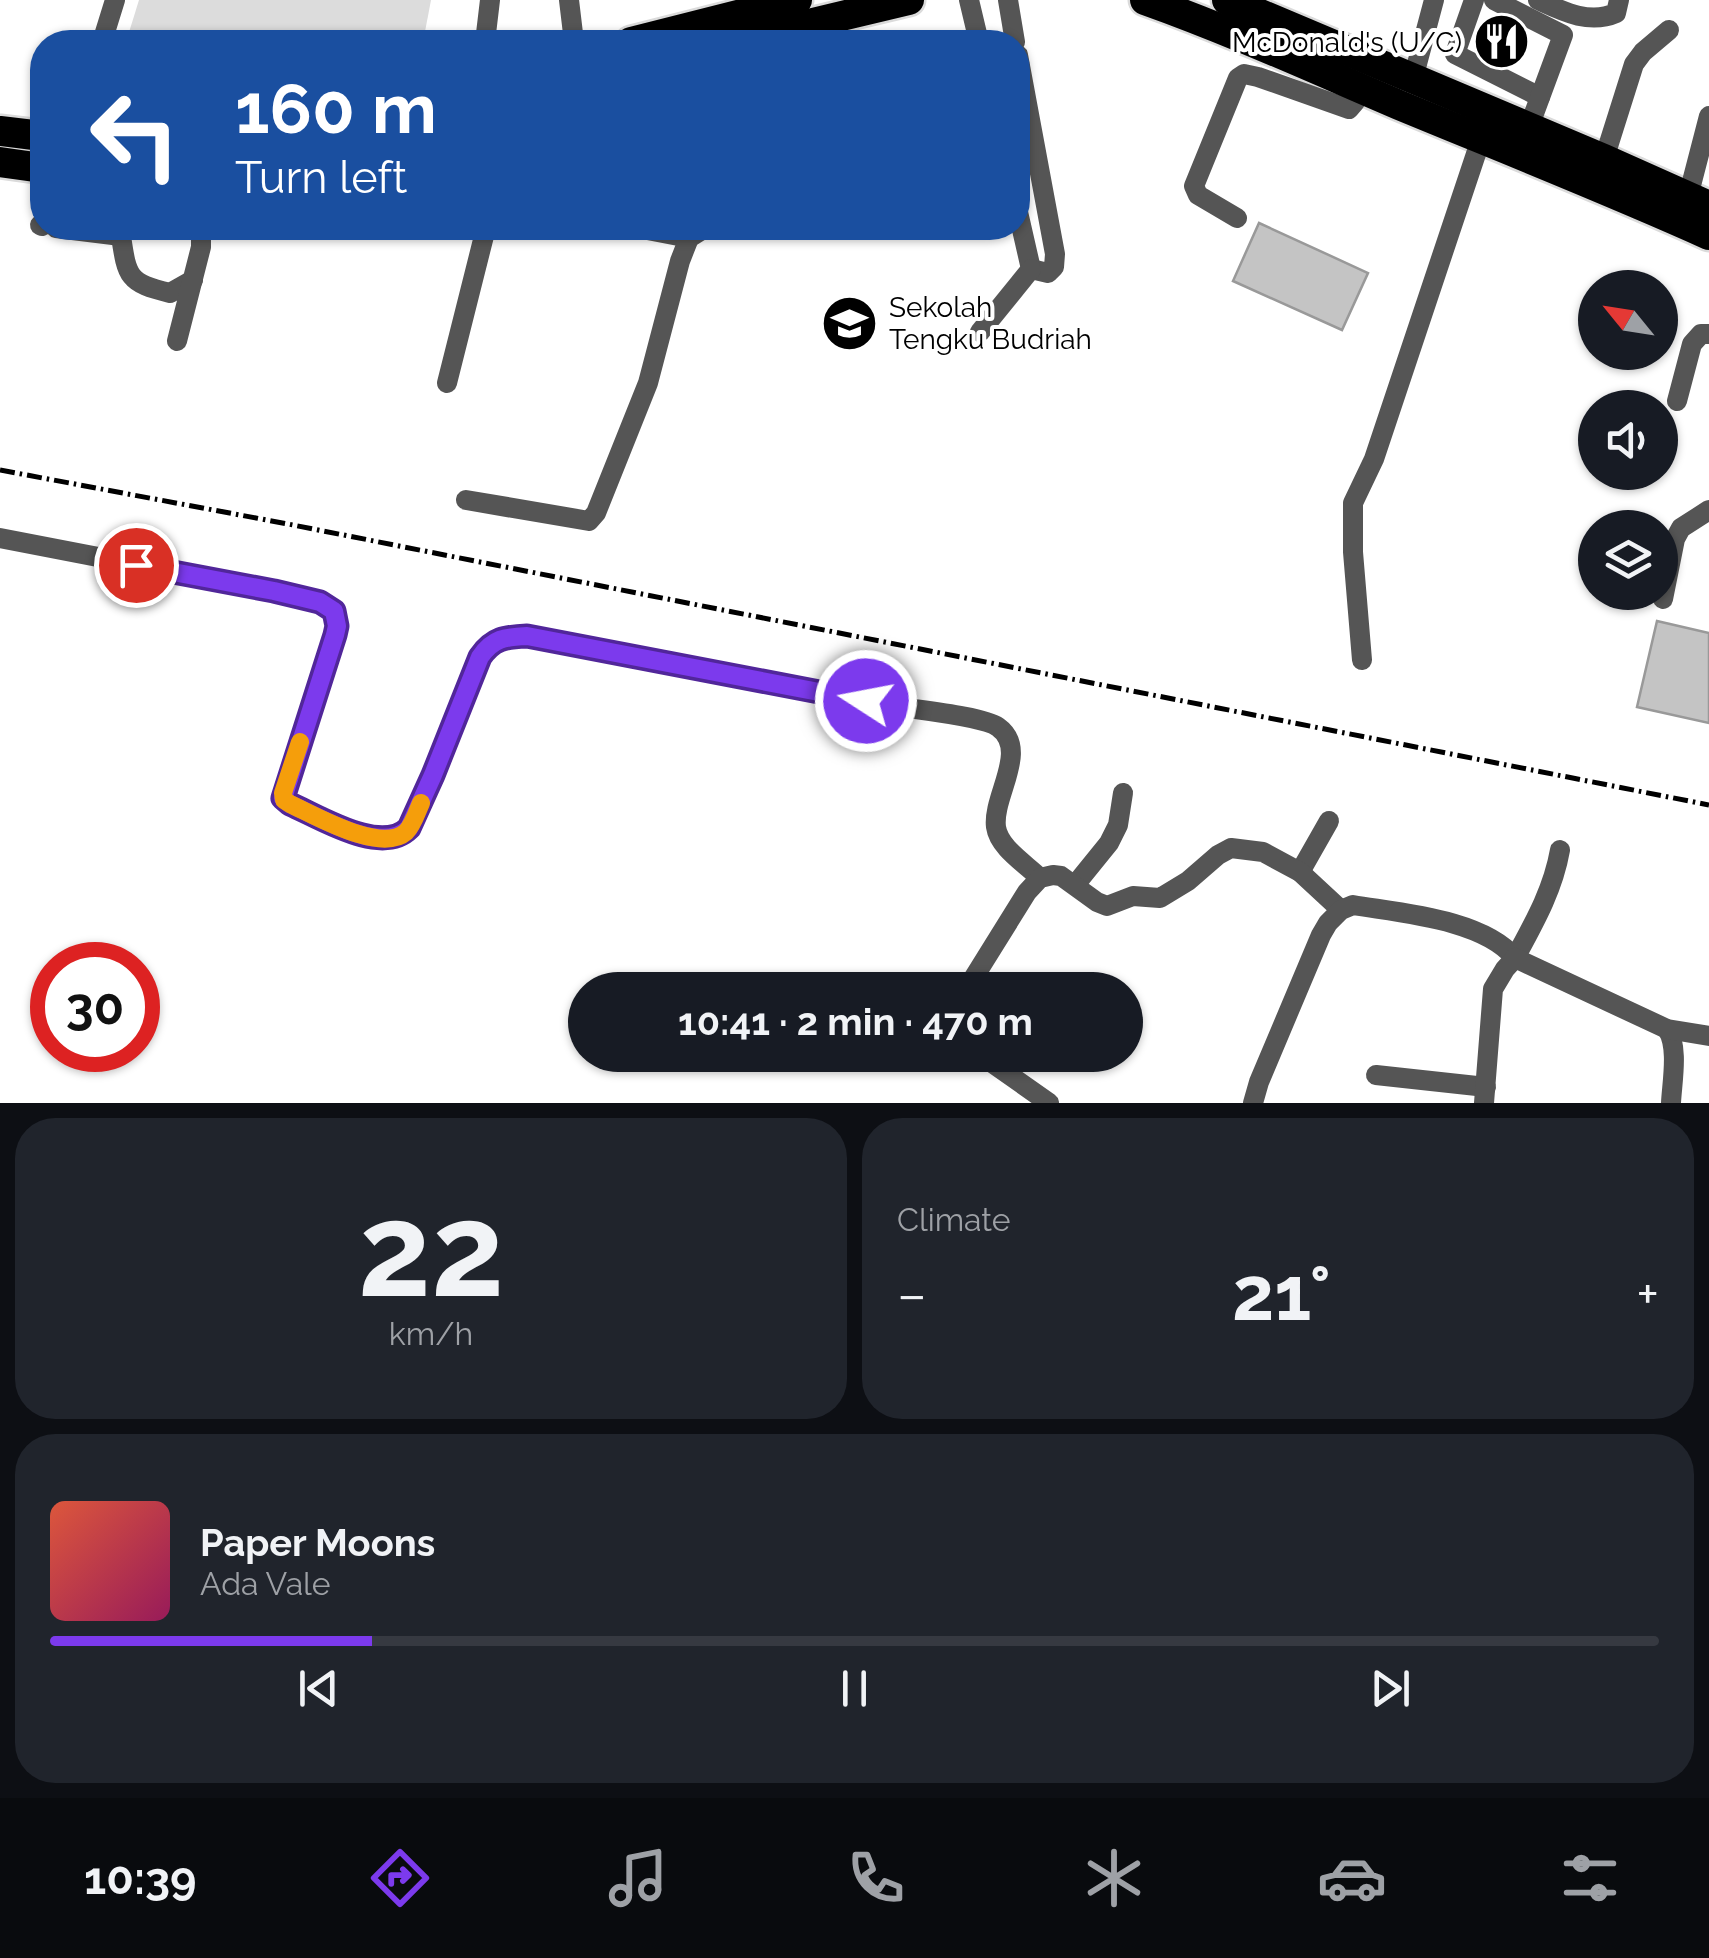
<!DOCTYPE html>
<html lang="en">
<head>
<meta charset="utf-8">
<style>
	:root { --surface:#171b24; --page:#20242c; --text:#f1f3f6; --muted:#9ea1a6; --line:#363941; --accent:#7c3aed }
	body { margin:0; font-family:Raleway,sans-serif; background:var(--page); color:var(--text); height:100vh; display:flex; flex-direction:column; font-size:38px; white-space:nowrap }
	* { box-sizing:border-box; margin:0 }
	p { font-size:32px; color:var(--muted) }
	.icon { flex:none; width:55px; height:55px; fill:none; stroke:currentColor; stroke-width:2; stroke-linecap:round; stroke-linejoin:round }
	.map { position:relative; height:1103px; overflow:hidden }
	.drawer { display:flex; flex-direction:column; gap:15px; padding:15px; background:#0d0f14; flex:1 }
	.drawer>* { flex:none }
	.top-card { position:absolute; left:30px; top:30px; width:1000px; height:210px; border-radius:40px; box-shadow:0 2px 8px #0004; background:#1a4fa0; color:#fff; overflow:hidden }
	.needle { width:65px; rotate:300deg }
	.controls { position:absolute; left:1578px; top:270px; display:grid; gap:20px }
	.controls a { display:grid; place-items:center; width:100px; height:100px; border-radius:50%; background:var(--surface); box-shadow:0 2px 8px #0004; font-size:50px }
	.speed { position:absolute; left:30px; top:942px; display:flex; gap:20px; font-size:50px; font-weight:700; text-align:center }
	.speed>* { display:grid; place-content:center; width:130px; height:130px; border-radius:50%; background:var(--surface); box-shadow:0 2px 8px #0004; line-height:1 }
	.speed .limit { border:15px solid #d22; background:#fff; color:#111 }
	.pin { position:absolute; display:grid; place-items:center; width:85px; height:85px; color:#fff; margin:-42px; border:5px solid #fff; border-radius:50%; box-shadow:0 2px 10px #0007 }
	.me { position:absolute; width:110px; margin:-55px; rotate:281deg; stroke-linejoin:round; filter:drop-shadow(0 0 8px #0008) }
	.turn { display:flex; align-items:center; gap:35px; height:210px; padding:0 40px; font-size:45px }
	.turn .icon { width:130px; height:130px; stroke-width:2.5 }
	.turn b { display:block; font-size:70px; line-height:85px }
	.big { font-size:75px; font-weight:700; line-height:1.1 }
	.drawer .card { flex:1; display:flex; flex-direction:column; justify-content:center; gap:15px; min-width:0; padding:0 35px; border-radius:40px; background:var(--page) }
	.drawer .dial { align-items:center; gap:0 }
	.dial b { font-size:130px; line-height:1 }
	.song { display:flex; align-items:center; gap:30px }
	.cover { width:120px; height:120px; border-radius:15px; background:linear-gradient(135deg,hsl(10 70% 55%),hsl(330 70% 35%)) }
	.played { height:10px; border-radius:5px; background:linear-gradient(90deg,var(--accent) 20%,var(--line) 20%) }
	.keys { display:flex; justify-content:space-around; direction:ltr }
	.heat { display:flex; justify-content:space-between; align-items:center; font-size:55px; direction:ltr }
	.drawer .tiles { flex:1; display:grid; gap:15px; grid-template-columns:1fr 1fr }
	.card:last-child { grid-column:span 2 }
	.trip { position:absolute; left:568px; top:972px; width:575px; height:100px; border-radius:50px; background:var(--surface); box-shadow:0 2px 8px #0004; font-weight:700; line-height:100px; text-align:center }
	.dock { display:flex; height:160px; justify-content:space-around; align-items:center; background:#090b0e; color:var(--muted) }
	.dock .icon { width:70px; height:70px }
	.dock .on { color:var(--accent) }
	.dock b { font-size:45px; color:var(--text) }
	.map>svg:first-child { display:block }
</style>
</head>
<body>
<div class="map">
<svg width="1709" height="1103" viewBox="0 0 1709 1103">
	<rect width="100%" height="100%" fill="#fff"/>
	<path fill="#dcdcdc" d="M139,0h292l-7,37 -3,5h-295z"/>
	<g fill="#c4c4c4" stroke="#999" stroke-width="2.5">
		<path d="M1259,223l109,50 -26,57 -109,-49z"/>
		<path d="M1657,621l52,12v90l-72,-16z"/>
	</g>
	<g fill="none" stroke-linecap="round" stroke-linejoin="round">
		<defs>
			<g id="highway">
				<path d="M1145,0c87,31 170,69 254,105 104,43 208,84 310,130"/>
				<path d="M1227,0l377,159 105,47"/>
				<path d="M631,42l166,-42"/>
				<path d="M746,42l54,-16 109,-26"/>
				<path d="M0,131l42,5"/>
				<path d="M0,162l42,6"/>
			</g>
		</defs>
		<use href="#highway" stroke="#dbdbdb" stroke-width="35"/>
		<g stroke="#555" stroke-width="20">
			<path d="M569,0l5,42"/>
			<path d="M969,0l10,42"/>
			<path d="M1008,0l7,42"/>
			<path d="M1474,0l-19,54 85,43"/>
			<path d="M1494,0l69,35 -34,92"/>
			<path d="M1538,0c24,11 51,25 78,13l3,-13"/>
			<path d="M102,42l13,-42"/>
			<path d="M485,42l5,-42"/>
			<path d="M1018,55l37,199 -1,13 -6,6 -17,-4"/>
			<path d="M1413,79l21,-79"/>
			<path d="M1604,159l30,-95 9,-12 26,-22"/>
			<path d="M1688,197l21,-81"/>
			<path d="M1018,212l13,57"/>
			<path d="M1237,218l-39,-23 -4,-9 44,-108 6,-4 14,3 91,32 6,-7 5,-14"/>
			<path d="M40,225l2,1"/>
			<path d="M56,228l65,8 3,-8"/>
			<path d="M637,228l52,10"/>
			<path d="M121,236c6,41 7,47 49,57l23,-13"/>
			<path d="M980,332l51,-63"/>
			<path d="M177,341l24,-94v-19"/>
			<path d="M447,383l39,-155"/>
			<path d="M1677,401l15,-57 9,-10h8"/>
			<path d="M466,500l123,21 7,-8 52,-130 32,-122 9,-23 16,-10"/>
			<path d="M0,538l274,53 55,16c8,7 8,17 6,28l-52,162 7,7c30,13 91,52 119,25l71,-172c13,-19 25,-20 47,-21 122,24 244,47 367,70 22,4 88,10 104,21 32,23 -6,69 -2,100 3,21 30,37 44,51"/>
			<path d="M1663,599l12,-60 6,-11 28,-18"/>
			<path d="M1362,660l-9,-108v-49l21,-44 107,-320"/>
			<path d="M1300,872l29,-51"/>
			<path d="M1075,885l34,-42 9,-18 5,-32"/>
			<path d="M966,990l61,-98 13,-14 13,-3 8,1 36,26 10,4 26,-10 27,2 28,-17 30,-26 13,-7 32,4 37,20 41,38"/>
			<path d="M1667,1029c12,18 5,53 4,74"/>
			<path d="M981,1055l68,48"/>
			<path d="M1376,1075l110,12"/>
			<path d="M1253,1103l6,-21 62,-147 7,-12 13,-13 12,-5c47,8 130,14 162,53 19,-35 38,-68 45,-108"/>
			<path d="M1484,1103l9,-114 12,-20 10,-11 152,71 42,7"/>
		</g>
		<use href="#highway" stroke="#000" stroke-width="30"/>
		<path stroke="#000" stroke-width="5" stroke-dasharray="15 5 2.5 5" stroke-linecap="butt" d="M0,470l288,54 1421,281"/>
	</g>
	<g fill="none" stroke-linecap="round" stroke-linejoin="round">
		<defs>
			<path id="route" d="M136,565l138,26 46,11 14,9 3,15 -2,9 -52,163 7,6c30,13 91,52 119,24l24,-53 47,-118c13,-19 25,-20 47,-21l339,65"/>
		</defs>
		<use href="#route" stroke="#51269a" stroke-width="25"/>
		<use href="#route" stroke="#7c3aed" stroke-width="18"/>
		<path stroke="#f59e0b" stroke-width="18" d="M300,742l-17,51 1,7 6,4c26,12 91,50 116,28 7,-7 11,-20 15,-29"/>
	</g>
	<defs>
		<symbol id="restaurant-disc" viewBox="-11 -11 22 22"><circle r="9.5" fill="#000" stroke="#fff"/><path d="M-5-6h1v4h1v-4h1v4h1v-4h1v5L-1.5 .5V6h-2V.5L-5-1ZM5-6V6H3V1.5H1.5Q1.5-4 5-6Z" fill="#fff"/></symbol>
		<symbol id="school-disc" viewBox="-11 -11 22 22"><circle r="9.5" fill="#000" stroke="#fff"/><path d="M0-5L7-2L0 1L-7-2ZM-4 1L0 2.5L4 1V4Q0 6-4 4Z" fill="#fff"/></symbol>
	</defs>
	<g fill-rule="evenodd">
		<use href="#restaurant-disc" x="1470" y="10" width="63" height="63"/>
		<use href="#school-disc" x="818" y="292" width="63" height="63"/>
	</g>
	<g text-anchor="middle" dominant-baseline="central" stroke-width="8" stroke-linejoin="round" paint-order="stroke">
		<g font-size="28" fill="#000" stroke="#fff" text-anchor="end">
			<text x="1462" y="42">McDonald's (U/C)</text>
			<text x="889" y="307" text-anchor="start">Sekolah<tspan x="889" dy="32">Tengku Budriah</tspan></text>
		</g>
	</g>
</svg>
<div class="controls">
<a><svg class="needle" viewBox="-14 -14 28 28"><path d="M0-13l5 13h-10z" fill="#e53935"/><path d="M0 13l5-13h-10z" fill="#9ea1a6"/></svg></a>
<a><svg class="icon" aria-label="sound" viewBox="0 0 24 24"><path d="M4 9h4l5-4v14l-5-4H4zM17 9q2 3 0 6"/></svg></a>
<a><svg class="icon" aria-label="layers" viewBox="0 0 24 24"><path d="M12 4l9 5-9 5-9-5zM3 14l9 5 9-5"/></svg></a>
</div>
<div class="speed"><div class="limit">30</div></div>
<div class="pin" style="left:136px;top:565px;background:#d93025"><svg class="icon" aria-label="arrive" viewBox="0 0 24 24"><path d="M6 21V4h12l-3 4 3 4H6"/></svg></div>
<svg class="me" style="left:866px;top:701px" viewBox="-20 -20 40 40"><circle r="17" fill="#7c3aed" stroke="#fff" stroke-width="3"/><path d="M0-11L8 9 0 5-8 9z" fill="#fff"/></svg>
<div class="trip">10:41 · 2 min · 470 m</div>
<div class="top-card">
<div class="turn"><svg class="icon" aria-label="left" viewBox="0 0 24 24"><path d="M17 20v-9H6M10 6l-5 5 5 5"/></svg><div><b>160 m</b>Turn left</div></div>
</div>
</div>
<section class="drawer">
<div class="tiles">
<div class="card dial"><b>22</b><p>km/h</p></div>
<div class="card"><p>Climate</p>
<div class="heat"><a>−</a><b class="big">21°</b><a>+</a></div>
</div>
<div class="card">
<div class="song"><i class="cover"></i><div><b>Paper Moons</b><p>Ada Vale</p></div></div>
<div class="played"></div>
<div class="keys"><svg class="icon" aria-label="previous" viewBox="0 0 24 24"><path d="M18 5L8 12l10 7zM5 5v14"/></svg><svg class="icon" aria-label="pause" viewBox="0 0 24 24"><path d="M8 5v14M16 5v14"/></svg><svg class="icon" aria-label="next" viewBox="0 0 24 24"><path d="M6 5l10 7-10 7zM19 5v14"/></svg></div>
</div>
</div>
</section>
<nav class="dock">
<b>10:39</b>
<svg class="icon on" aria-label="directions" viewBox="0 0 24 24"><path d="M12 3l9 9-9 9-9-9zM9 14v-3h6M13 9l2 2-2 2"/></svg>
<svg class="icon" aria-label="music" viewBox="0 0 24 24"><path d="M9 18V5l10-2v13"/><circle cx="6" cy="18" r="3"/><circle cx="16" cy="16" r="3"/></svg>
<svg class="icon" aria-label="phone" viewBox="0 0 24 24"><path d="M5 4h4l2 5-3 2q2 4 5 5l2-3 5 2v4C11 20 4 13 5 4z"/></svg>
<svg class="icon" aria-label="climate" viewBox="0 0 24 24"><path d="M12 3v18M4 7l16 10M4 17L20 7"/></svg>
<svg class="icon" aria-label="car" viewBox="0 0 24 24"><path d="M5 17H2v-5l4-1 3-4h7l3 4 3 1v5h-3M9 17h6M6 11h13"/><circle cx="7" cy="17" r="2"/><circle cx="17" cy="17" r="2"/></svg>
<svg class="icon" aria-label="filters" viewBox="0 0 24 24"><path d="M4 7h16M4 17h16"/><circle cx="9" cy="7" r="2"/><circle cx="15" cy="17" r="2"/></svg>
</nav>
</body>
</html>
